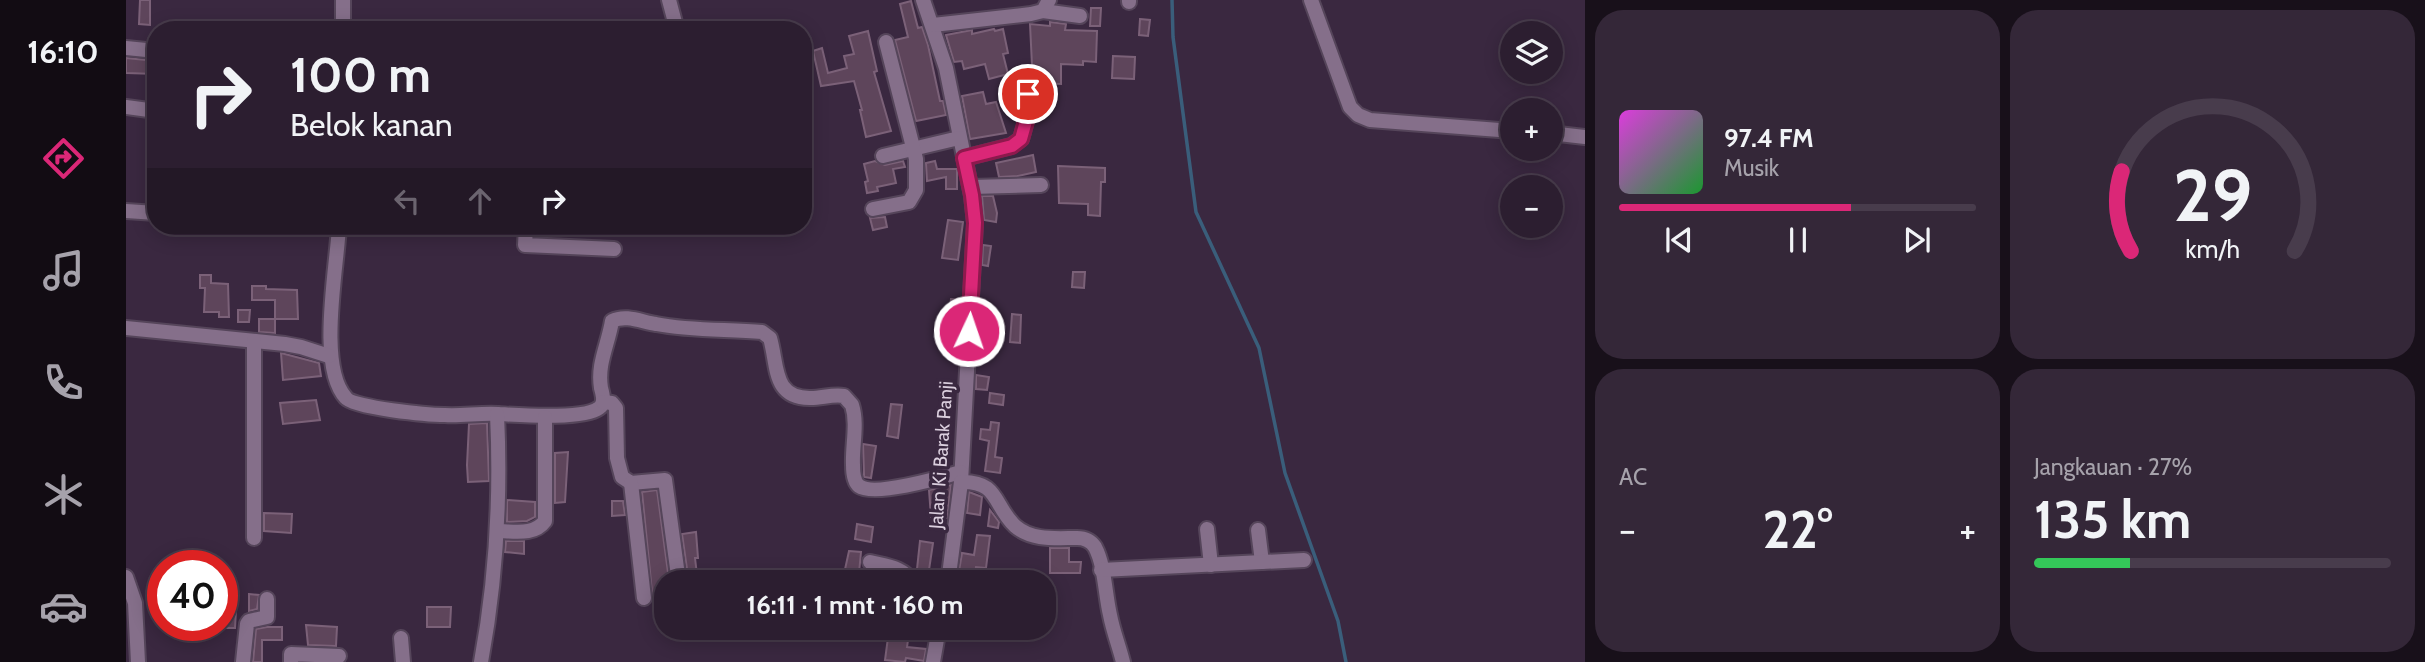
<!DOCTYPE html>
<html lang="id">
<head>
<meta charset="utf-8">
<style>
	:root { --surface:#2c1e30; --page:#342738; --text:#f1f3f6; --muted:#a6a2ab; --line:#483c4c; --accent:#db2777 }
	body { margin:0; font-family:Cabin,sans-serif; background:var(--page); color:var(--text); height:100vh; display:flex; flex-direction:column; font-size:26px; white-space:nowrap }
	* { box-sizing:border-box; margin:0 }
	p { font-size:23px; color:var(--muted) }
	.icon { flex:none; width:38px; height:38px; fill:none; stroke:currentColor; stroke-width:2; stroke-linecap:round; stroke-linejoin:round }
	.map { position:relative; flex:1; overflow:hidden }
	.details { display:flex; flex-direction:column; gap:10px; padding:10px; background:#18101a; width:840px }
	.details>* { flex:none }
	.guide { position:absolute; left:21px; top:21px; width:665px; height:214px; border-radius:28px; box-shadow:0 4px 18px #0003,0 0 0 2px var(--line); background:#2c1e30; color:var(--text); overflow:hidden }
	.controls { position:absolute; left:1374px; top:21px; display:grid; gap:14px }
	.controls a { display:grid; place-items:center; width:63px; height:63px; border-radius:50%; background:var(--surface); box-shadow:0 4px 18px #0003,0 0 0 2px var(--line); font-size:35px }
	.speed { position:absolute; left:21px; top:550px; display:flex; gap:14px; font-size:35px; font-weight:700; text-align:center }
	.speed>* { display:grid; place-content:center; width:91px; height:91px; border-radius:50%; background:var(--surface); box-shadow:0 4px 18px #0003,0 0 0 2px var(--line); line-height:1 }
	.speed .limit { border:10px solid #d22; background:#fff; color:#111 }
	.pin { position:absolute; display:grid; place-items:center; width:60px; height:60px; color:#fff; margin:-30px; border:4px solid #fff; border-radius:50%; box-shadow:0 2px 7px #0007 }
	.me { position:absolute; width:77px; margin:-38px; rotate:3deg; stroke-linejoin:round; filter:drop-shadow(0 0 5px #0008) }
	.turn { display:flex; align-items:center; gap:24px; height:147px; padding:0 28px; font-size:32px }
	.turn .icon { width:91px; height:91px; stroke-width:2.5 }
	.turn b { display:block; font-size:49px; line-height:60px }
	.lanes { display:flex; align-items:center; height:66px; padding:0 28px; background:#0003; justify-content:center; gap:35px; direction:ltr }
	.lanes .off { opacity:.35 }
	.big { font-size:52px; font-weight:700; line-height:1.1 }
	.details .card { flex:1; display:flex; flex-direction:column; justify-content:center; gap:10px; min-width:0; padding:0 24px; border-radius:28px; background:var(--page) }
	.details .dial { align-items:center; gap:0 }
	.dial svg { height:182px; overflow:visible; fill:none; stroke:var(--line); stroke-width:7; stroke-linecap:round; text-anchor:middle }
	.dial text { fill:var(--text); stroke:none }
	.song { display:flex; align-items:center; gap:21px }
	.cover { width:84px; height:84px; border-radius:10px; background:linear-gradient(135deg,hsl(300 70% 55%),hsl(130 70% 35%)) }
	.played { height:7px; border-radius:4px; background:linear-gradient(90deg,var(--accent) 65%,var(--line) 65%) }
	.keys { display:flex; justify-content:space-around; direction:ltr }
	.heat { display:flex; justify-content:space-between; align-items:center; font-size:38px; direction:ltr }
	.charge { height:10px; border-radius:5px; background:linear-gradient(90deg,#34c759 27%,var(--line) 0) }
	.details .tiles { flex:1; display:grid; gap:10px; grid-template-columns:repeat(2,1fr) }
	.trip { position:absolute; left:528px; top:570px; width:402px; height:70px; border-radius:28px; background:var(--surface); box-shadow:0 4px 18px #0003,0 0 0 2px var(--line); font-weight:700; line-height:70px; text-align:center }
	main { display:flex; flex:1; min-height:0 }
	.dock { display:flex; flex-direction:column; width:126px; justify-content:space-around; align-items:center; background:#120c13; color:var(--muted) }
	.dock .icon { width:49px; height:49px }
	.dock .current { color:var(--accent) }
	.dock b { font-size:32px; color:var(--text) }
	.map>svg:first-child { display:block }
</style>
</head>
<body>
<main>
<nav class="dock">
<b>16:10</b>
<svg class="icon current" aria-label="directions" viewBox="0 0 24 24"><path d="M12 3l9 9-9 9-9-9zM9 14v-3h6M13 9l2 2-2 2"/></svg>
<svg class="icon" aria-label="music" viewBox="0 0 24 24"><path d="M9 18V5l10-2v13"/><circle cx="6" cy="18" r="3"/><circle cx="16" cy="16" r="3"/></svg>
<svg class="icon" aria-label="phone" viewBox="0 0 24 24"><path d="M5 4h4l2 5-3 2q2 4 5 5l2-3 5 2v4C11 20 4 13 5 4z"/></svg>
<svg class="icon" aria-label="climate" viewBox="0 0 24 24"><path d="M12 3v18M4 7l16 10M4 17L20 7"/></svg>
<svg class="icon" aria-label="car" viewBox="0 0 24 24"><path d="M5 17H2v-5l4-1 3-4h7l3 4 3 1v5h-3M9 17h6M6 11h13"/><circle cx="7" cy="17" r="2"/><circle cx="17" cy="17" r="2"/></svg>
</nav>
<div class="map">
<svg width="1459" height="662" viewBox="0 0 1459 662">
	<rect width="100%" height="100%" fill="#3a2840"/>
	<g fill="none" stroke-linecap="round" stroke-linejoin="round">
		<path stroke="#3a5e7b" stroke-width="3.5" d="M1046,0l1,37 23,175 63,136 26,125 53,148 8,41"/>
	</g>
	<g fill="#5e455b" stroke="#7b6178" stroke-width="2">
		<path d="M14,0h10v25l-11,-1z"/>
		<path d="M785,1l7,27 4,-1 6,18 12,56h3l3,14 -30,6 -21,-81 13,-3 -8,-33z"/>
		<path d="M965,8h10l-1,18h-10z"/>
		<path d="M1014,19l10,1 -2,16 -9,-1z"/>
		<path d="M924,22l16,2 -1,6 32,1 -1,31 -13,-1v4l-22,-1v20l-23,-1 -1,-13 -5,-5 -2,-41 20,2z"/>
		<path d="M868,29l1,2 8,-2 5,24 -5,1 5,20 -19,5 -4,-15 -21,5 -2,-8 -8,1 -8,-27 26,-5v4z"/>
		<path d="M742,31l9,40 -3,1 17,59 -25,6 -6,-27h2l-8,-29 -33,5 -8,-35 9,-3 6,25 19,-5 -3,-12 10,-2 -5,-18z"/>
		<path d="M987,56l22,1 -1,22 -22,-1z"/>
		<path d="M0,58l30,3v13l-30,-1z"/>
		<path d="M857,92l3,12 10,-2 10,31 -36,6 -8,-43z"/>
		<path d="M907,155l3,17 -18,4 -19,1 -3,-14z"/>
		<path d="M749,161l10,4 18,-4 2,6 -12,2 3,14 -19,4 1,4 -11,2 -2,-11 3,-1 -4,-17z"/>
		<path d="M809,161l2,8h20v20h-11v-12l-19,4 -1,-18z"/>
		<path d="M932,166l47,2v14h-4l-1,34 -12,-1v-11l-29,-1z"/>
		<path d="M856,196h11l4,17 -1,9 -12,-2z"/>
		<path d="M759,217l2,10 -14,3 -3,-12z"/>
		<path d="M822,220l15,2 -5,38 -16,-2z"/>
		<path d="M857,245l8,1 -3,20 -6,-1z"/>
		<path d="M947,272h12l-1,16 -12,-1z"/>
		<path d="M74,275h11v8l17,1 1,33h-10v-5h-15l1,-24h-5z"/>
		<path d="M126,286h14v3l31,1 1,29h-23v-19h-23z"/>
		<path d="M825,299l10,1 -3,57 -14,-2z"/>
		<path d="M112,310h12l-1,12h-11z"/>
		<path d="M886,314l9,1 -1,28 -10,-1z"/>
		<path d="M133,319h16v14l-16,-1z"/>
		<path d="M853,331l19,2 -2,10 -18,-2z"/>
		<path d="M155,353l38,10 2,13 -38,4z"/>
		<path d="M850,375l13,2 -2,13 -11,-1z"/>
		<path d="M864,393l14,2 -1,10 -14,-2z"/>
		<path d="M190,400l4,20 -37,4 -3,-21z"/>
		<path d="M765,404l11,1 -4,33 -11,-2z"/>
		<path d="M865,422l8,1 -4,34 7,1 -2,15 -15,-2 4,-30 -9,-2 1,-10 9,1z"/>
		<path d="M361,423l2,58 -21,1 -1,-17 2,-41z"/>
		<path d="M737,444l13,2 -5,32 -7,-1v-3z"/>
		<path d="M442,452l-3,50 -10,1v-50z"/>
		<path d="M825,485l-4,33 -16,-1 -2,-27z"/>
		<path d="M531,490l12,90h-2v19l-14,3 -11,-110z"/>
		<path d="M843,492l13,5 -2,18 -13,-2z"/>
		<path d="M381,500l28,2v15l-8,4 -20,1z"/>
		<path d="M486,501h11l2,14 -13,1z"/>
		<path d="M864,510l9,12 -1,6 -10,-2z"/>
		<path d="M138,513l28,1 -1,19 -27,-2z"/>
		<path d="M731,524l16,3 -2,15 -16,-3z"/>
		<path d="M570,532l2,26h-3l3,25h-9l-7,-49z"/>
		<path d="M851,535l13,1 -4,32 -10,-1 -1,6 -16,-2 3,-18 12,2z"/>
		<path d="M380,541h18v13l-19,-2z"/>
		<path d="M794,541l13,2 -4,27 -12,-1z"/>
		<path d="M924,548h19v14h12l-1,11h-30z"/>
		<path d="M723,551l12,1 -2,21 27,4 -1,6h-43z"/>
		<path d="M123,594l10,1 -2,14 -8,2z"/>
		<path d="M301,607h24l-1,20h-23z"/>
		<path d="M96,610h14l-1,18h-13z"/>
		<path d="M180,625l31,2 -1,19 -28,-1z"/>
		<path d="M141,627h15v13h-20v22h-9l3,-33z"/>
		<path d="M763,630l20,3 -2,14 19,2 -2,12 -18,-3 -1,4 -20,-2z"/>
	</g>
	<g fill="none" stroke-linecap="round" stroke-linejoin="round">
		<defs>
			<g id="minor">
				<path d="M543,0l8,30"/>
				<path d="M797,0l23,68 26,128 3,27 -14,259 -13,101"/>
				<path d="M1003,0v2"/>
				<path d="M1185,0l39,107 8,8 12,5 142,11"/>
				<path d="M917,11l37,5"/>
				<path d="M807,25l98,-11 12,-3 6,-11"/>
				<path d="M217,30v-30"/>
				<path d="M0,48l30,3"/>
				<path d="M0,107l30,4"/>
				<path d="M1424,133l35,4"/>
				<path d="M757,156l76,-18"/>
				<path d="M838,158l47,-12 10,-7 7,-25v-40"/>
				<path d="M845,187l70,-2"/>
				<path d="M747,209l36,-7 7,-12v-31l-30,-117"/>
				<path d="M0,211l30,2"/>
				<path d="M213,226c-2,42 -22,141 7,172 8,10 82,17 99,17 17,1 35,-2 53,-1 20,1 85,6 101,-6 6,-4 4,-13 2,-20 -4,-24 7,-43 11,-67 14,-7 30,1 44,3 35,7 71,5 106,8l8,6c8,27 2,61 41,60 11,0 22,-4 33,-2l8,9c6,19 0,41 1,60 0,6 1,17 6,21 15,11 84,-9 102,-14"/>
				<path d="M400,226l-1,19 89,4"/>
				<path d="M0,328l159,16 16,3 28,9"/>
				<path d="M128,341v197"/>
				<path d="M477,402l9,1 4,5 1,50 5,19 9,6 34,-3 14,103"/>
				<path d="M835,482c38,-1 32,23 54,44 17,15 41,12 62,12 7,0 14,3 18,9 10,19 10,47 15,68 3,16 9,31 13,47"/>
				<path d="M505,483l13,115"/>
				<path d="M1081,529l4,36"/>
				<path d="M1132,530l4,32"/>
				<path d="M371,531c17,0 37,5 48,-10v-104"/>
				<path d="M744,562c16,4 34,5 43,21"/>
				<path d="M975,570l203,-10"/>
				<path d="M0,577l9,26 3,59"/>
				<path d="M275,638l2,24"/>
				<path d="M117,662l4,-38 2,-3 18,-4v-18"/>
				<path d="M165,662v-8l48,2"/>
				<path d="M355,662c15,-81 20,-165 16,-248"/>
				<path d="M807,662l6,-34"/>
			</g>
		</defs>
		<use href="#minor" stroke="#55455a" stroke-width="18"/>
		<use href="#minor" stroke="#856f8a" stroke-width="14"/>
	</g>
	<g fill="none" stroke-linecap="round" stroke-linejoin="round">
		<defs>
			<path id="route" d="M843,331l6,-108 -3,-28 -8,-37 48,-12 9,-7 7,-25v-20"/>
		</defs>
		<use href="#route" stroke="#8e194d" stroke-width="18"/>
		<use href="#route" stroke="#db2777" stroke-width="12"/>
	</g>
	<g text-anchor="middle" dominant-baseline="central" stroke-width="7" stroke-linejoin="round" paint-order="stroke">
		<g font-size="19" fill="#dbcfde" stroke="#3a2840">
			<text transform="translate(815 455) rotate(-86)">Jalan Ki Barak Panji</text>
		</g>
	</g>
</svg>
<div class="controls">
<a><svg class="icon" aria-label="layers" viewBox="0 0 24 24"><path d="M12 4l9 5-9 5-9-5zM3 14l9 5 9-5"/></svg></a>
<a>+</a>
<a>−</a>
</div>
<div class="speed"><div class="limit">40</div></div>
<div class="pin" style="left:902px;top:94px;background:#d93025"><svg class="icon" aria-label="arrive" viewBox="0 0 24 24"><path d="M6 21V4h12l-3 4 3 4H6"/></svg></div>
<svg class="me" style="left:843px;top:331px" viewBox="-20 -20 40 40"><circle r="17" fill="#db2777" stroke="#fff" stroke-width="3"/><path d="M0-11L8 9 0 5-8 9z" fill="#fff"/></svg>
<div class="trip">16:11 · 1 mnt · 160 m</div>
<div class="guide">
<div class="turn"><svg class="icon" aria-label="right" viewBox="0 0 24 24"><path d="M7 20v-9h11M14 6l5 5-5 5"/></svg><div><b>100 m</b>Belok kanan</div></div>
<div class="lanes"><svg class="icon off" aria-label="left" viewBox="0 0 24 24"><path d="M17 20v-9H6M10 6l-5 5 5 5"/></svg><svg class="icon off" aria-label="ahead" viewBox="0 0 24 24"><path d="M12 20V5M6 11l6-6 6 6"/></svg><svg class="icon" aria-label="right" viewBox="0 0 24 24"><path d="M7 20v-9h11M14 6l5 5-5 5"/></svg></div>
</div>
</div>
<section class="details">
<div class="tiles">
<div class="card">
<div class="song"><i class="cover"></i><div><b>97.4 FM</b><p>Musik</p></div></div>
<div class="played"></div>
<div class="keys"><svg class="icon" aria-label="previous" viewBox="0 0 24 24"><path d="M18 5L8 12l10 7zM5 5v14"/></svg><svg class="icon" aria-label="pause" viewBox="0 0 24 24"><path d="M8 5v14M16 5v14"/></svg><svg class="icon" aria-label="next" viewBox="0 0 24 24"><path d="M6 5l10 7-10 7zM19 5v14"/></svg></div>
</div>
<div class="card dial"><svg viewBox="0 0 100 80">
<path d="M14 69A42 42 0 1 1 86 69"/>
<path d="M14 69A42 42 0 0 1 10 34" stroke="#db2777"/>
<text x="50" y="56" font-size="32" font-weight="700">29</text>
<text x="50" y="72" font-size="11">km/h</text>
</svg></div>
<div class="card"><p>AC</p>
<div class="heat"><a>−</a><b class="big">22°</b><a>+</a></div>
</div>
<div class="card"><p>Jangkauan · 27%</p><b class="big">135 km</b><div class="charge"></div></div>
</div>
</section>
</main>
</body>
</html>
